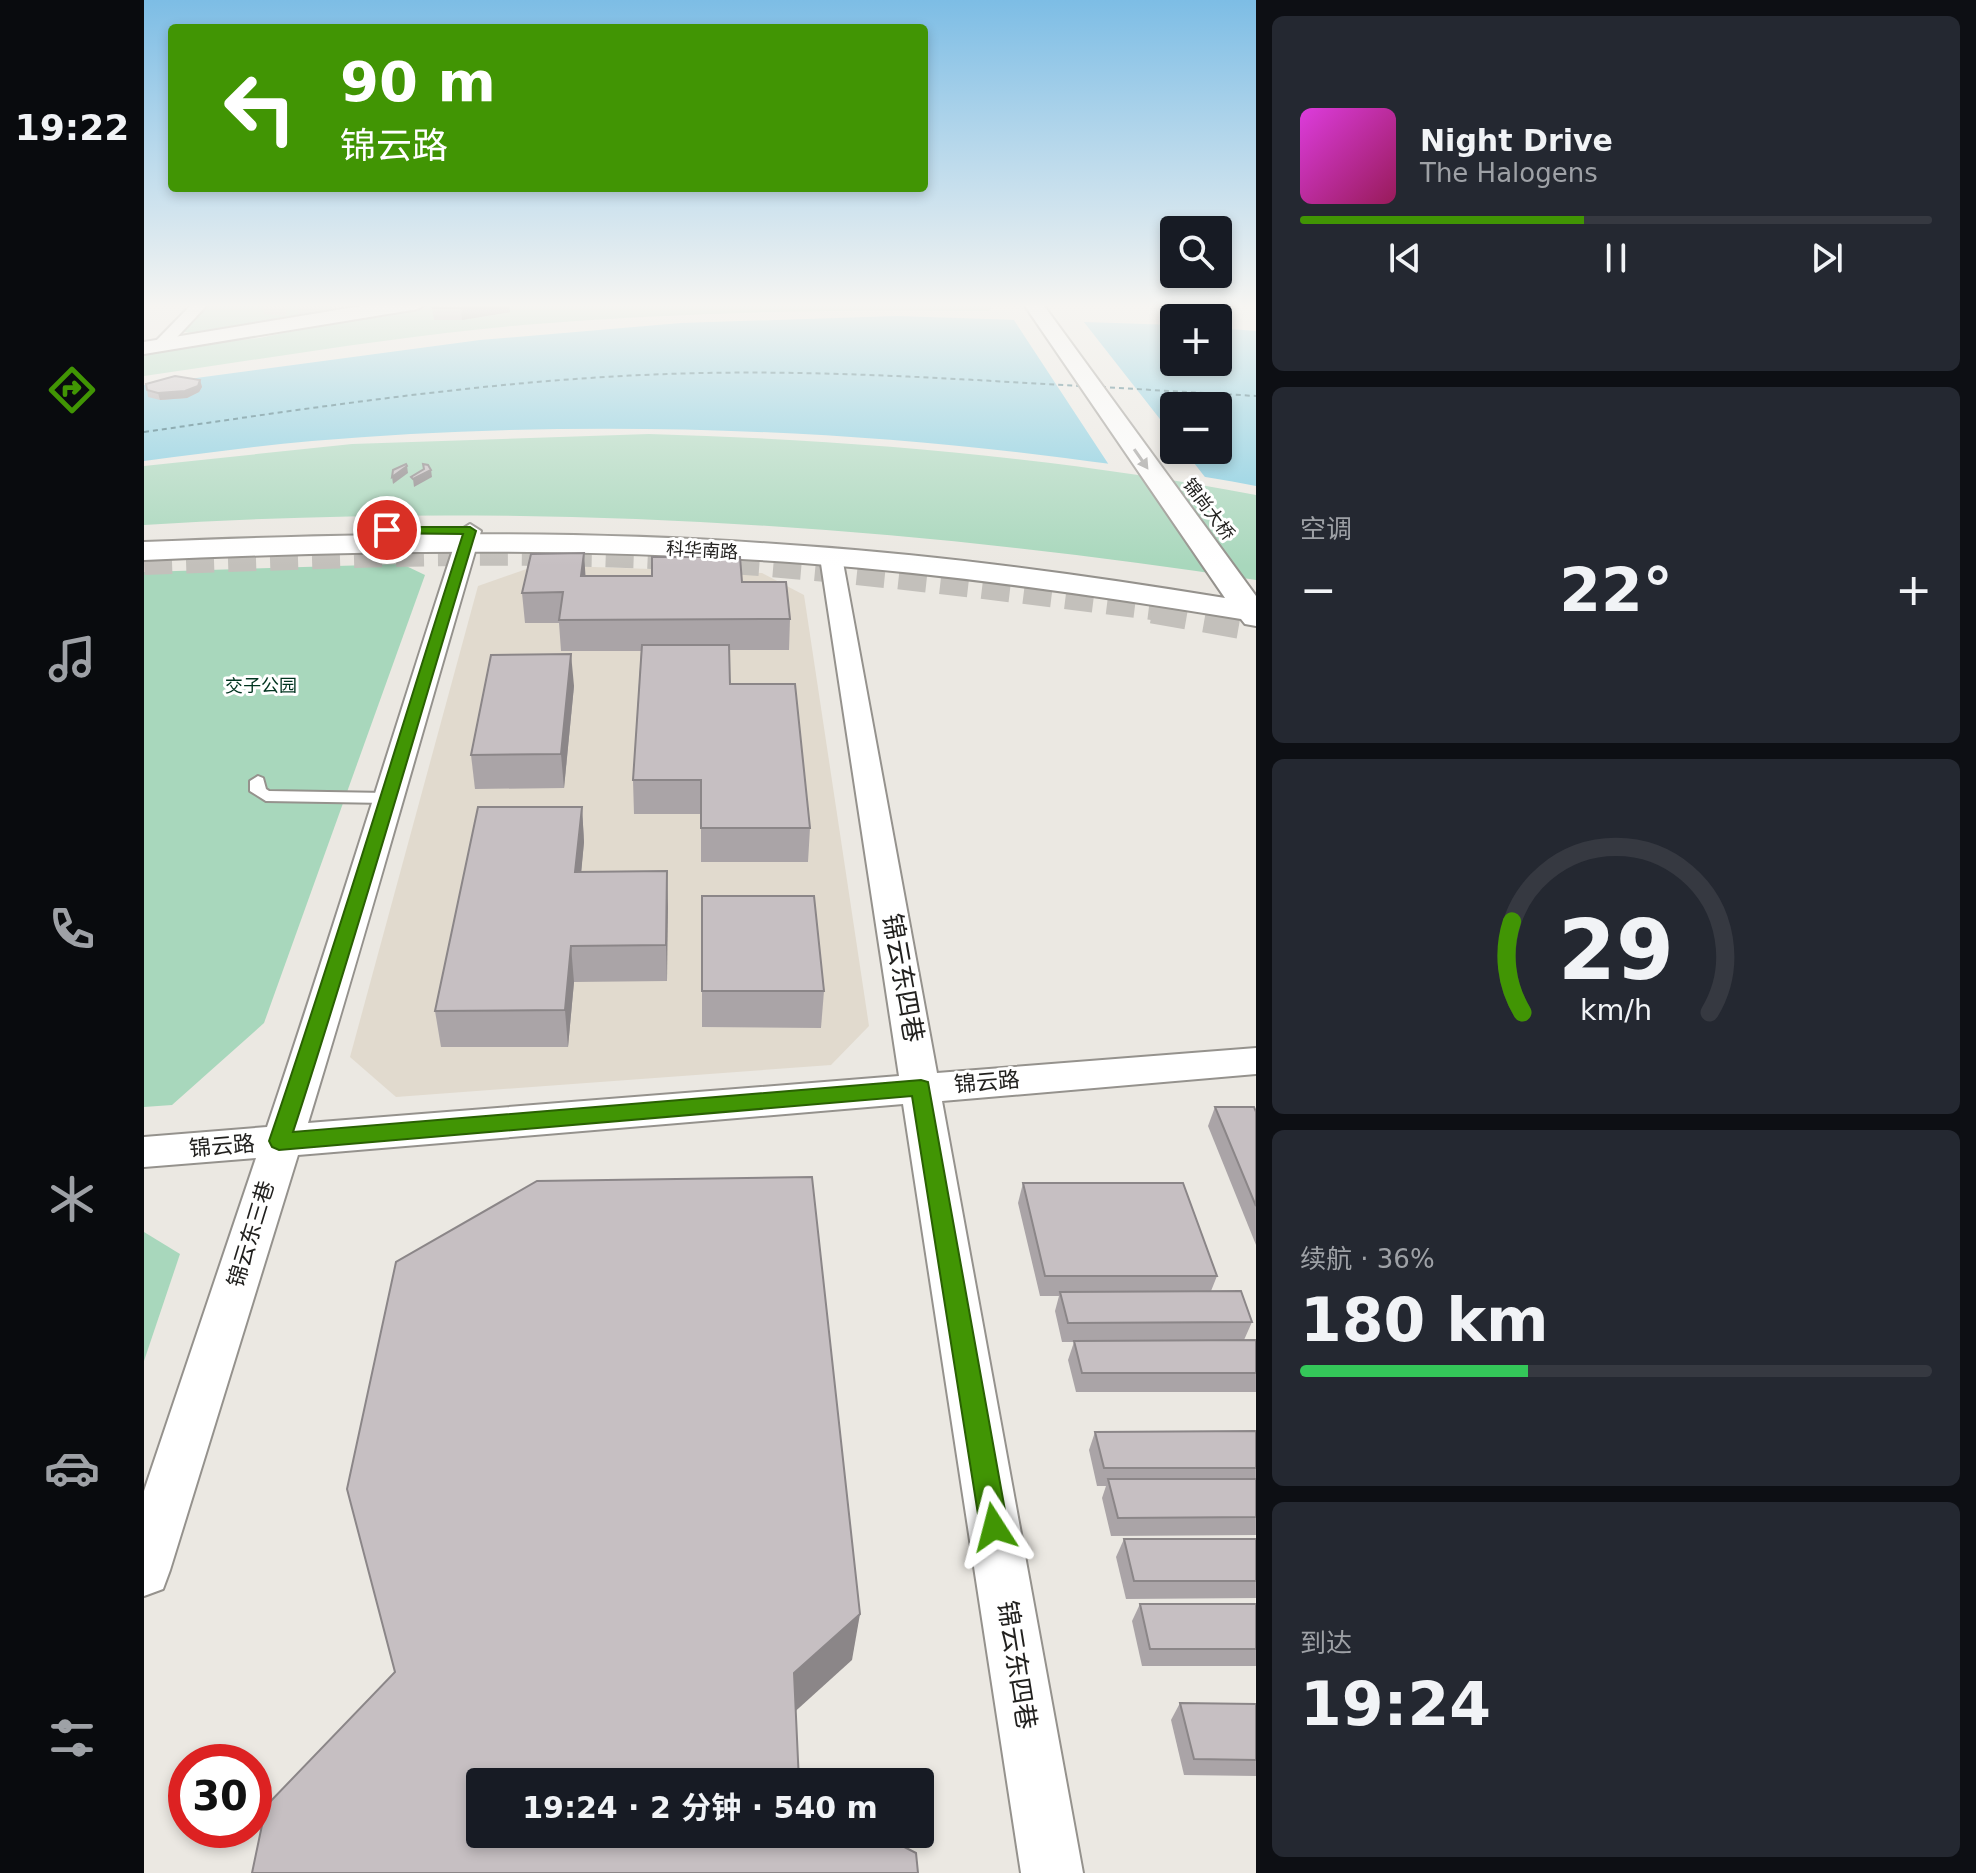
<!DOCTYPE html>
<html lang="zh">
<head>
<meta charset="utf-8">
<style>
	:root { --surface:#171b24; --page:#242831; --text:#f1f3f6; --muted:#9ea1a6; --line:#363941; --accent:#419504 }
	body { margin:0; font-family:"DejaVu Sans","Noto Sans SC",sans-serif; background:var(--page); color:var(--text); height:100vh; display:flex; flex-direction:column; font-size:30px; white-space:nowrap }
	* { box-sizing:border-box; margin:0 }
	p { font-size:26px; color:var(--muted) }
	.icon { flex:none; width:44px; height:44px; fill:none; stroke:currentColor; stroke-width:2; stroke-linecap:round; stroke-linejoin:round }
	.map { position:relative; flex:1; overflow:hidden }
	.panel { display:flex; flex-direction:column; gap:16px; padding:16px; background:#0d0f14; width:720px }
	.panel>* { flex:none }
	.top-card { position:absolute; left:24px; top:24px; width:760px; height:168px; border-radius:8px; box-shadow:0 4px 12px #0003; background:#419504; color:#fff; overflow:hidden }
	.buttons { position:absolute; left:1016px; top:216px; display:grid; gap:16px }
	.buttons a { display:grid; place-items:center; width:72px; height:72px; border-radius:8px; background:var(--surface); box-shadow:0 4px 12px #0003; font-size:40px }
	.speed { position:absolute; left:24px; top:1744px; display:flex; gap:16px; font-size:40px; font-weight:700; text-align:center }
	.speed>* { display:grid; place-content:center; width:104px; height:104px; border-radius:50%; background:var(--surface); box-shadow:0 4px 12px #0003; line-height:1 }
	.speed .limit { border:12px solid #d22; background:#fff; color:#111 }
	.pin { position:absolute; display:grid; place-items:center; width:68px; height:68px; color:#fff; margin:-34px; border:4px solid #fff; border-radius:50%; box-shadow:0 2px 8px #0007 }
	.me { position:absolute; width:88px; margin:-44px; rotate:351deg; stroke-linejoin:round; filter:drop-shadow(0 0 6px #0008) }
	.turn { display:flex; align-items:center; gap:28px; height:168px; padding:0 40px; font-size:36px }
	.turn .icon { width:104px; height:104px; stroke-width:2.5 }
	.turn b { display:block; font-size:56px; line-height:68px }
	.big { font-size:60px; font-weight:700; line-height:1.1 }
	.panel .tile { flex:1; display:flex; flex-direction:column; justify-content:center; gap:12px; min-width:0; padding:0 28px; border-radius:12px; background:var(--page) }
	.panel .dial { align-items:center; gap:0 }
	.dial svg { height:208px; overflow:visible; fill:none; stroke:var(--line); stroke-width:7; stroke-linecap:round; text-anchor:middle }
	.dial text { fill:var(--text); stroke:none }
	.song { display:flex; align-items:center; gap:24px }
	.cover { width:96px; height:96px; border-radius:12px; background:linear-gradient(135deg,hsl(300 70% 55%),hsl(330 70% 35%)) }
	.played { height:8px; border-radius:4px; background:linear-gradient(90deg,var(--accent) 45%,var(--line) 45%) }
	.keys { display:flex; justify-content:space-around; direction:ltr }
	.heat { display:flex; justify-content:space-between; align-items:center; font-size:44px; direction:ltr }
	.charge { height:12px; border-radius:6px; background:linear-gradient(90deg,#34c759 36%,var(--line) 0) }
	.trip { position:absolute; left:322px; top:1768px; width:468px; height:80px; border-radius:8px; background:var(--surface); box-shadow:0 4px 12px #0003; font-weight:700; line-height:80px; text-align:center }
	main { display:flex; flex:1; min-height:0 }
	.tab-bar { display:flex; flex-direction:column; width:144px; justify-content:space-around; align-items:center; background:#090b0e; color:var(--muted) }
	.tab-bar .icon { width:56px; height:56px }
	.tab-bar .selected { color:var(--accent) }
	.tab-bar b { font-size:36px; color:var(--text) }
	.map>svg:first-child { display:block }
</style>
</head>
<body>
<main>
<nav class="tab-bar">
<b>19:22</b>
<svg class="icon selected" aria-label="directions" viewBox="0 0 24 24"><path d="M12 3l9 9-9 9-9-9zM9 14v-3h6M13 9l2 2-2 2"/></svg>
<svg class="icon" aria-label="music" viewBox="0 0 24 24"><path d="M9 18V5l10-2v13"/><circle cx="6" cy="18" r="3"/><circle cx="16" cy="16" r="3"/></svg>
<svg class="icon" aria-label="phone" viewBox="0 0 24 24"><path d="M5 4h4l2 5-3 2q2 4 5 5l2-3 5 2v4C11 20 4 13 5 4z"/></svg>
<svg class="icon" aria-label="climate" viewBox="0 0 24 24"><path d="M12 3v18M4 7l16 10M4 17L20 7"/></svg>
<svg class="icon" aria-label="car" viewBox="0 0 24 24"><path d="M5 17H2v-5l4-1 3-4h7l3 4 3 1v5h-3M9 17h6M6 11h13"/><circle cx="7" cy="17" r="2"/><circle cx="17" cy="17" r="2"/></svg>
<svg class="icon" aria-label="filters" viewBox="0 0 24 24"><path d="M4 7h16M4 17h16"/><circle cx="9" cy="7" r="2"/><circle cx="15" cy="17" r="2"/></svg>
</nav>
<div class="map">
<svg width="1112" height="1873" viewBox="0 0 1112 1873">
	<rect width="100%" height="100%" fill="#ebe8e2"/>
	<path fill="#e1dace" d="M394,565l224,8 42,22 65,431 -38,39 -435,32 -46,-40 128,-471z"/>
	<g fill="#a8d7bc">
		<path d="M65,303h191l-192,32 -23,-3 -1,-3z"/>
		<path d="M289,303h561l-5,8c-156,-2 -311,1 -466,14 -127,11 -253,33 -379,51v-24l115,-14z"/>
		<path d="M505,434c204,6 407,23 607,61v85c-367,-57 -741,-79 -1112,-55v-59l208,-22z"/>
		<path d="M258,564l23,11 -161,448 -92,82 -28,2v-535z"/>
		<path d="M0,1232l36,22 -36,107z"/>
	</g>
	<path fill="#7ecbe0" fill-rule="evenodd" d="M753,316l277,9v37h44v-34l38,3v155c-63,-13 -127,-19 -191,-28 -249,-32 -503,-38 -753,-17 -56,5 -112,13 -168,20v-76l336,-45 201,-17zM1030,406h44v44h-44z"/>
	<path fill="#ebe8e2" d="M866,314l70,3 94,120v13h10l24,31 -97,-13z"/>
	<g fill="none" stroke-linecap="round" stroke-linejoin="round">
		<g stroke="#1a5a69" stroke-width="2" stroke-dasharray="5 4" stroke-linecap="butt">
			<path d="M957,387l155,9"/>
			<path d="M0,432c174,-25 348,-52 523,-58 138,-5 275,4 412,12"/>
		</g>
		<path stroke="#c3c0bb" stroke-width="22" stroke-dasharray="22 11" stroke-linecap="butt" d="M121,303l32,3 60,-3"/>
		<path stroke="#c3c0bb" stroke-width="28" stroke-dasharray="28 14" stroke-linecap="butt" d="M0,561c181,-6 363,-15 544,-4 161,10 321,31 481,51"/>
		<path stroke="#c3c0bb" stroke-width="35" stroke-dasharray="35 18" stroke-linecap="butt" d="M1009,606l103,18"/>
		<defs>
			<path id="lane" d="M114,776l5,2 3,11 3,2 118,2 8,5 -8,5 -121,-2 -16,-10v-10z"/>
			<g id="street">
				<path d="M49,303h16l-43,46h-12v-6z"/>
				<path d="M326,524l11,7c-58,197 -113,396 -173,592l591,-47 -79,-519 3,-5h16l3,5 95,516 319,-25v26l-314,27 141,772h-62l-118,-769 -605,51 -128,415 -7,19 -19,7v-105l112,-333 -112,9v-30l123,-10c67,-198 127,-398 192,-596z"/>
			</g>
			<g id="secondary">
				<path d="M235,303h48l-9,6 -274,45v-12z"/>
				<path d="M879,303h19l214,293v30l-11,-2 -4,-5c-145,-24 -291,-45 -438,-56 -219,-16 -439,-13 -659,-3v-18c220,-9 441,-13 660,4 142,10 282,29 421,52z"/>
			</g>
		</defs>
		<use href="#lane" stroke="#95928d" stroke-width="4"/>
		<use href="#street" stroke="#95928d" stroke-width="4"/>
		<use href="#secondary" stroke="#95928d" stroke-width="4"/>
		<use href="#lane" fill="#fff" fill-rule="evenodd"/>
		<use href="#street" fill="#fff" fill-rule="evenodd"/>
		<use href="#secondary" fill="#fff" fill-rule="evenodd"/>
	</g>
	<g fill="#aaa4a7">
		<path d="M304,303l62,9 -48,8h-28l-2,-12z"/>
		<path d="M56,380l2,7 -3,5 -12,6 -27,2 -12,-3 -1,-7z"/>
		<path d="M442,576l156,6 48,37 -1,31h-60l1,34 80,144 -2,34h-107v-48h-67l-1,-34 8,-129h-80l-2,-28h-34l-3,-30z"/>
		<path d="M430,686l-10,102 -89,1 -4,-34z"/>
		<path d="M438,807l2,35 -3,30 86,-1v110l-93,1 -6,65h-127l-6,-36z"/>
		<path d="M558,896l122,95 -3,37 -119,-1z"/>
		<path d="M1071,1107l41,5v133l-48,-119z"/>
		<path d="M879,1183l194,93 -6,15 41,31 -8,18h12v52h-180l-8,-32 6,-18h-12l-7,-31 4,-15h-19l-22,-93z"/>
		<path d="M1112,1431v104l-145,1 -9,-38 4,-12h-9l-8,-36 6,-18z"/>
		<path d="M980,1539h132v59l-130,1 -10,-42z"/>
		<path d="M996,1604h116v62h-114l-10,-45z"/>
		<path d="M1036,1703l76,1v72l-72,-1 -13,-55z"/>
	</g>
	<g fill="#8b8688">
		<path d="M346,303h19l1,9 -48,8 -1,-12z"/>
		<path d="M56,380l2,7 -3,5 -12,6 -27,2 -2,-7z"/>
		<path d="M263,466l1,7 -15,11 -1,-7z"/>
		<path d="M287,470l1,7 -18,10 -1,-8z"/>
		<path d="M440,553l2,30 -5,-7z"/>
		<path d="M427,654l3,32 -10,102 -3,-34z"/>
		<path d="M438,807l2,35 -6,65 -3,-35z"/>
		<path d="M523,871l1,36 -1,74 -1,-36z"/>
		<path d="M427,946l3,36 -6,65 -3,-37z"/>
		<path d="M716,1614l-8,46 -63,57 5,-44z"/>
	</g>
	<g fill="#c6bfc2" stroke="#8b8688" stroke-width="2">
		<path d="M304,303h42l-29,5h-29l6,-3z"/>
		<path d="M31,376l25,4 -2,6 -13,5 -27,2 -11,-3 -1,-6z"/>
		<path d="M262,464l1,2 -15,11 1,-7z"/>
		<path d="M279,464l5,1 3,5 -18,9 -2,-2 13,-8z"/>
		<path d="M440,553l-3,23h71v-19h88l2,25h44l4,37 -231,1 4,-28 -41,1 9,-39z"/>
		<path d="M498,645h87l1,39h65l15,144h-109v-48h-68z"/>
		<path d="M427,654l-10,100 -90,1 20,-100z"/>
		<path d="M334,807h104l-7,65 92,-1 -1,74 -95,1 -6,64 -130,1z"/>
		<path d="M558,896h112l10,95h-122z"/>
		<path d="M1071,1107h39l2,5v94z"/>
		<path d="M668,1177l48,437 -66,59 5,109h-319v52h399l37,19 2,20h-666l14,-67 129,-134 -48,-183 49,-227 141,-81z"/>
		<path d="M879,1183h160l34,93h-172z"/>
		<path d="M1097,1291l11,31 -184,1 -8,-31z"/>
		<path d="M1112,1340v33h-174l-8,-32z"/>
		<path d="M1112,1431v37h-152l-9,-36z"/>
		<path d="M964,1479h148v38l-138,1z"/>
		<path d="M980,1539h132v42h-122z"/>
		<path d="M996,1604h116v45h-106z"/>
		<path d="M1036,1703l76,1v56l-62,-1z"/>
	</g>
	<defs><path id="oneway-solid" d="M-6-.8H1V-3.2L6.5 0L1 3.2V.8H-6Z" transform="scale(2)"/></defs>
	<use fill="#9c9b9a" href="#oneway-solid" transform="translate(997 459) rotate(55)"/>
	<linearGradient id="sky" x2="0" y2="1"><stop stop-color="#7dbde5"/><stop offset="0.54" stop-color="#f6f5f2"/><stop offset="1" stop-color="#f6f5f2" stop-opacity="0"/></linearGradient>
	<rect width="1112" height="566" fill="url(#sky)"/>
	<path fill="#419504" stroke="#2a6103" stroke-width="2" d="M243,527h83l6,4c-61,200 -118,402 -183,601l628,-52 7,2 80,445 -4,10 -10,4 -10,-4 -4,-10 -68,-431 -633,54 -7,-3 -3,-6c69,-201 129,-404 194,-607l-80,-1v-5z"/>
	<g text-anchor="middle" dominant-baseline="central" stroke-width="6" stroke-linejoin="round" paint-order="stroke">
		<g font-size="18" fill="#22211f" stroke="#fff">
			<text transform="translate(1065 509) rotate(53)">锦尚大桥</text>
			<text transform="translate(558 550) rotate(3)">科华南路</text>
		</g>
		<g font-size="18" fill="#00341f" stroke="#fff">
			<text x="117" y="685">交子公园</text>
		</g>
		<g font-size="22" fill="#22211f" stroke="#fff">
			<text transform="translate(843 1082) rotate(-5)">锦云路</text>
			<text transform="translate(78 1146) rotate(-5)">锦云路</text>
			<text transform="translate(107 1234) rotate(-73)">锦云东三巷</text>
		</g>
		<g font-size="26" fill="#22211f" stroke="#fff">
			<text transform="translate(759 978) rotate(80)">锦云东四巷</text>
			<text transform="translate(873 1665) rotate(81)">锦云东四巷</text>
		</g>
	</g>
</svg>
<div class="buttons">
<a><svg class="icon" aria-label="search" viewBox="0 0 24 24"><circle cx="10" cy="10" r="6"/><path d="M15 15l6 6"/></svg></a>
<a>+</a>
<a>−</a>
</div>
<div class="speed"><div class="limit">30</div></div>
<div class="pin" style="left:243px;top:530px;background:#d93025"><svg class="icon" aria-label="arrive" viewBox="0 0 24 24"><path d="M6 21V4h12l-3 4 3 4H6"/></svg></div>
<svg class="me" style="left:850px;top:1527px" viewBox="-20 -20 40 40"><path d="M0-17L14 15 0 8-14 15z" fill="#419504" stroke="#fff" stroke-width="4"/></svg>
<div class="trip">19:24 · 2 分钟 · 540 m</div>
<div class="top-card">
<div class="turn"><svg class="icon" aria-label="left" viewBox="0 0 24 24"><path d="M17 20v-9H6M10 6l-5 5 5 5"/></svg><div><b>90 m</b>锦云路</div></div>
</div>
</div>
<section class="panel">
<div class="tile">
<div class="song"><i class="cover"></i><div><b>Night Drive</b><p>The Halogens</p></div></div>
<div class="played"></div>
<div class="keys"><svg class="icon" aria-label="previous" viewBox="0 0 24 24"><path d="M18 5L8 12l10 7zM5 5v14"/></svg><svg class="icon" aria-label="pause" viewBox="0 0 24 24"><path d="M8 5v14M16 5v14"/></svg><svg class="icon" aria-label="next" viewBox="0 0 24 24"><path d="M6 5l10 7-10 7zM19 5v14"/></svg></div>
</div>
<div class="tile"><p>空调</p>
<div class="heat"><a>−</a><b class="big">22°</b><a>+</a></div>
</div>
<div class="tile dial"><svg viewBox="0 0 100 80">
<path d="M14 69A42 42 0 1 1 86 69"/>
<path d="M14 69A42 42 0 0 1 10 34" stroke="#419504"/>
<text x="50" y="56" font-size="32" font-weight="700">29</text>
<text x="50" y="72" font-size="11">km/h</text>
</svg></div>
<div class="tile"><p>续航 · 36%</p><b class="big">180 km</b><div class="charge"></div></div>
<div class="tile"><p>到达</p><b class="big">19:24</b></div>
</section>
</main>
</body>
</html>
